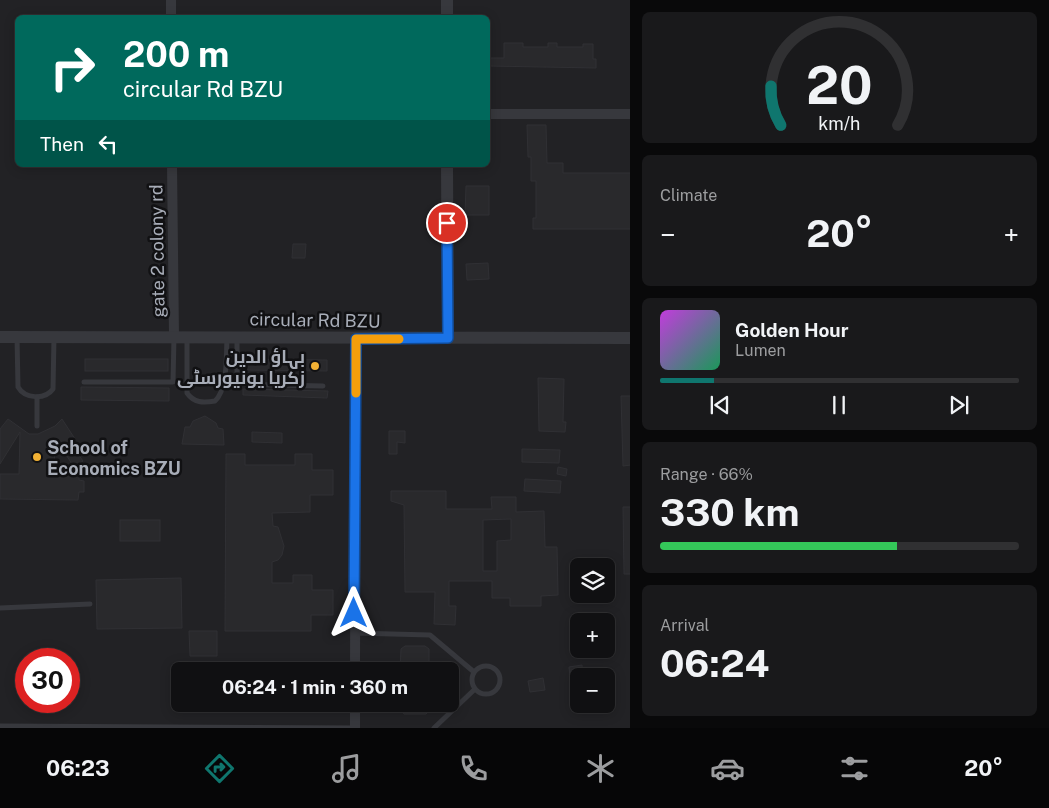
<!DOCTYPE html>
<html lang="en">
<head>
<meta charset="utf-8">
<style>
	:root { --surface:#101012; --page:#19191b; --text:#f1f3f6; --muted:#9c9d9f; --line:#303032; --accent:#0f766e }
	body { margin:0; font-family:"Public Sans",Cairo,sans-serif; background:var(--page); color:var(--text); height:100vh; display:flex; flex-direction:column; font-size:19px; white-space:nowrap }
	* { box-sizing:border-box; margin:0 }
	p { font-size:16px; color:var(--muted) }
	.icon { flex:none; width:28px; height:28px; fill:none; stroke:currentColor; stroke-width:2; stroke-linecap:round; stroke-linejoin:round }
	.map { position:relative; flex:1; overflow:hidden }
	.drawer { display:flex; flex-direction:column; gap:12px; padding:12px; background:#09090a; width:419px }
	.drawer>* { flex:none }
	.banner { position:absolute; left:15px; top:15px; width:475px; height:152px; border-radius:8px; box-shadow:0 2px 12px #0003,0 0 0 1px var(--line); background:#00695c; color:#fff; overflow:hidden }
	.tools { position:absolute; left:570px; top:558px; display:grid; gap:10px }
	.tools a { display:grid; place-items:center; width:45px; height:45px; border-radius:8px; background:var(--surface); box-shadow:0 2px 12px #0003,0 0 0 1px var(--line); font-size:25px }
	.speed { position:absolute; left:15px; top:648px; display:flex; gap:10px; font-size:25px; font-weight:700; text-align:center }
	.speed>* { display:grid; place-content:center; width:65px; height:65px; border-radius:50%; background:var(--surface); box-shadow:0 2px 12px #0003,0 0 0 1px var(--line); line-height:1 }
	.speed .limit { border:8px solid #d22; background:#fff; color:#111 }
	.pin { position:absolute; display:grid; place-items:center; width:42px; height:42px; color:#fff; margin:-21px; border:2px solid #fff; border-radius:50%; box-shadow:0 1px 5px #0007 }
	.me { position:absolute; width:55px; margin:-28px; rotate:0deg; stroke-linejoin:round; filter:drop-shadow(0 0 4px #0008) }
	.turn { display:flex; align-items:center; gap:18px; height:105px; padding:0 25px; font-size:22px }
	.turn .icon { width:65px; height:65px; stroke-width:2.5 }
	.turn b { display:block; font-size:35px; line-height:42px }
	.then { display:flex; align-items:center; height:48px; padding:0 25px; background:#0003; gap:10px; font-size:19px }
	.big { font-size:38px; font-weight:700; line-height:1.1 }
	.drawer .tile { flex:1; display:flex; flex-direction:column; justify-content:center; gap:8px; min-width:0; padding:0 18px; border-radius:8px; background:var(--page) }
	.drawer .dial { align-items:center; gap:0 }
	.dial svg { height:130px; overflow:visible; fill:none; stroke:var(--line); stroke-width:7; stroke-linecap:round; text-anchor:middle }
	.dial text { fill:var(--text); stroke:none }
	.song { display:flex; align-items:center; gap:15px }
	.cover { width:60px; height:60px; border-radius:8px; background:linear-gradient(135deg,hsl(290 70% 55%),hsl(150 70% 35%)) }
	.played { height:5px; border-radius:2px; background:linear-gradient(90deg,var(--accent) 15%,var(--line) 15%) }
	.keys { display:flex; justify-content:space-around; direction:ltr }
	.heat { display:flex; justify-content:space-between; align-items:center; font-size:28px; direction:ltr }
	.charge { height:8px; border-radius:4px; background:linear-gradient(90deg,#34c759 66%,var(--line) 0) }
	.trip { position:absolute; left:171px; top:662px; width:288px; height:50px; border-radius:8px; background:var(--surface); box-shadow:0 2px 12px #0003,0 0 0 1px var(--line); font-weight:700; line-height:50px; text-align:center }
	.dock { display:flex; height:80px; justify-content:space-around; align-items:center; background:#060607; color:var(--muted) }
	.dock .icon { width:35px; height:35px }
	.dock .selected { color:var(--accent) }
	.dock b { font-size:22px; color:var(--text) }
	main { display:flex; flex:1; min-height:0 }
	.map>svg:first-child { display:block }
</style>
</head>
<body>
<main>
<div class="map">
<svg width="631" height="728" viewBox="0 0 631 728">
	<rect width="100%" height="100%" fill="#161618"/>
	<path fill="#222225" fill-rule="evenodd" d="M0,0h630v728h-630zM18,18h470v147h-470zM579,566h27v28h-27zM579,621h27v28h-27zM26,659h43v42h-43zM180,671h270v33h-270zM579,676h27v28h-27z"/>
	<g fill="#29292c" stroke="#303034" fill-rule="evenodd">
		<path d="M504,43h19v4h25v-4h9v4h26v-3h10v15h3v9l-108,-2v-8h16z"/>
		<path d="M527,125h19l1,38h16v10h68v56h-98v-11h3v-37h-5v-24h-3z"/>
		<path d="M466,186h23v29h-24z"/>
		<path d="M293,244h13l-1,14h-13z"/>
		<path d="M488,263l1,16 -22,1 -1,-16z"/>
		<rect x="85" y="359" width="83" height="12"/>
		<path d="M242,359l85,1v11l-85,-1z"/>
		<path d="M538,378l26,1 -1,43h3l-1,10 -26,-1z"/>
		<path d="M81,387l88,1v13l-88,-1z"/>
		<path d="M243,389l85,2 -1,7 -84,-3z"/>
		<path d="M621,396h10v69l-8,1z"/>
		<path d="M205,416l11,7 2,5 5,1 1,16 -42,-1 3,-17h5l3,-6z"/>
		<path d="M8,419l21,15h9l17,-8 7,-7 13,20 -5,4 13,18 -9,6 -19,-29 -1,35 25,1v6l5,1v11h-5l-1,8 -78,-1v-25h19l1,-42 -20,32v-35z"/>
		<path d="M389,431h16v12l-8,-1v12h-8z"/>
		<path d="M252,432l30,1v10l-30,-1z"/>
		<path d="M522,449l38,1 -1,13 -37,-1z"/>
		<path d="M226,454h19v11h50v-11h17v16h21v25h-23v17l-38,1 1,13 5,1 6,19 -2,9 -4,5 -6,2v21h21v-8h19v15h21v25h-22v16h-86z"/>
		<path d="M558,467l9,2 -1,7 -9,-2z"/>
		<path d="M525,479l36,2 -1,12 -36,-2z"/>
		<path d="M391,491h55v18h46l-1,-12h25v15l28,-1 1,36h12l1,48 -17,1v10h-31v-8h-18v-17h-43v25h7l-1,19 -21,-1 1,-32h-30l-1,-87 -13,-4zM511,519v21l-14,1v30h-14v-51z"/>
		<path d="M623,507h8v67h-7z"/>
		<rect x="120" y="520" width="40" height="21"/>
		<path d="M181,578l1,50 -85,1 -1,-49z"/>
		<path d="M189,631h28v25h-27z"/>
		<path d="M405,646h20l4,3v12l7,10h-36l1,-22z"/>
		<path d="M582,665l1,11 -13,2 -1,-11z"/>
		<path d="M543,678l2,12 -15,2 -2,-11z"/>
		<path d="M400,704h30v6l-4,4h-22l-3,-5z"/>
	</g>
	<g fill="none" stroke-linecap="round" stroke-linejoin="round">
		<g stroke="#37383d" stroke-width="5">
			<path d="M17,337l1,50c7,12 27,13 35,2l1,-52"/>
			<path d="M187,337v56c7,10 16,10 28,8 13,-12 11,-45 12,-62"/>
			<path d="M237,338v46l86,2"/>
			<path d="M84,382h89l1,-45"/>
			<path d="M37,397v29"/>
			<path d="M0,608l90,-4"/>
			<path d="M354,633l76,2 44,37"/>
			<circle cx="486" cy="680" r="14"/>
			<path d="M0,726l357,2"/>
			<path d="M434,728l41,-39"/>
		</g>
		<g stroke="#37383d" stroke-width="10">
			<path d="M171,0v18"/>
			<path d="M488,114h143"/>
			<path d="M172,165l2,171"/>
			<path d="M355,671l1,-332"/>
			<path d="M355,704v24"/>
		</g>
		<g stroke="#37383d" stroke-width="12">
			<path d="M447,18v-18"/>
			<path d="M447,165l1,173"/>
			<path d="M0,337l631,1"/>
		</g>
	</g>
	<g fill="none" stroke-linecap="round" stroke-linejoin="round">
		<defs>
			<path id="route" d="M354,613l2,-274 92,-1 -1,-115"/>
		</defs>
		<use href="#route" stroke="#114b97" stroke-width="12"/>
		<use href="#route" stroke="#1a73e8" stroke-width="9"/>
		<path stroke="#f59e0b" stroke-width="9" d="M356,393v-54h43"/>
	</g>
	<g fill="#f2b134" stroke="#111113" stroke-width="2">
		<circle cx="315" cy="366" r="5"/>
		<circle cx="37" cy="457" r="5"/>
	</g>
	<g text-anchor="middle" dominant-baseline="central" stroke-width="5" stroke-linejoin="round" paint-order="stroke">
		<g font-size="18" fill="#a8adb8" stroke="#111113">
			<text transform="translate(157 251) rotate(-91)">gate 2 colony rd</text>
			<text transform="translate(315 320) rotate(1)">circular Rd BZU</text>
		</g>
		<g font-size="18" font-weight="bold" fill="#a8adb8" stroke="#111113" text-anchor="end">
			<text x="305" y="356">بہاؤ الدین<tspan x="305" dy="21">زکریا یونیورسٹی</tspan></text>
			<text x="47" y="447" text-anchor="start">School of<tspan x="47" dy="21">Economics BZU</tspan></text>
		</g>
	</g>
</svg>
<div class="tools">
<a><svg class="icon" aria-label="layers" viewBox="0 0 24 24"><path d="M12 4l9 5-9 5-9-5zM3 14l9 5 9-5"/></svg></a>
<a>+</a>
<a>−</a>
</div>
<div class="speed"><div class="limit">30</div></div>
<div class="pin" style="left:447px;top:223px;background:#d93025"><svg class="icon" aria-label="arrive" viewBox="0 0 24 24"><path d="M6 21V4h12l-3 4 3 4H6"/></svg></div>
<svg class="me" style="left:354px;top:613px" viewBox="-20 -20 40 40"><path d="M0-17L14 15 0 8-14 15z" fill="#1a73e8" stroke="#fff" stroke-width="4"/></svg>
<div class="trip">06:24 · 1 min · 360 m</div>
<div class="banner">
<div class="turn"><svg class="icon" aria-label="right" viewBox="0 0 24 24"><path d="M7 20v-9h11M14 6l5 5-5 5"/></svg><div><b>200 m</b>circular Rd BZU</div></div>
<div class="then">Then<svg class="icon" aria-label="left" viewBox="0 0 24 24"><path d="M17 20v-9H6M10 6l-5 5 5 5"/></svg></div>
</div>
</div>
<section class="drawer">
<div class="tile dial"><svg viewBox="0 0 100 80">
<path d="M14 69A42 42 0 1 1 86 69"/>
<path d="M14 69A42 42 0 0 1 8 45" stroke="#0f766e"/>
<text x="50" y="56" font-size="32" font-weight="700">20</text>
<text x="50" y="72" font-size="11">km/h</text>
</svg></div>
<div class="tile"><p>Climate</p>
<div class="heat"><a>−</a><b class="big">20°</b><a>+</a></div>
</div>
<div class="tile">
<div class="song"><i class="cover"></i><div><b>Golden Hour</b><p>Lumen</p></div></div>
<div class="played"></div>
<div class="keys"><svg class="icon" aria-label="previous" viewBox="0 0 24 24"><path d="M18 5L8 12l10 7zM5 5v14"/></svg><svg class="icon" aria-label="pause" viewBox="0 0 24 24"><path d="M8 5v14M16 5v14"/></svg><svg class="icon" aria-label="next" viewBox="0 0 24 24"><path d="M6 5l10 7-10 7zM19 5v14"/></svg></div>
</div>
<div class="tile"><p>Range · 66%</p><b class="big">330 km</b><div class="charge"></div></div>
<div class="tile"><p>Arrival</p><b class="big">06:24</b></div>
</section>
</main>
<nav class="dock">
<b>06:23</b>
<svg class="icon selected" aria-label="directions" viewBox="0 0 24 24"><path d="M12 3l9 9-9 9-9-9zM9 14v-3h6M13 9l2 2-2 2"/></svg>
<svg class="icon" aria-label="music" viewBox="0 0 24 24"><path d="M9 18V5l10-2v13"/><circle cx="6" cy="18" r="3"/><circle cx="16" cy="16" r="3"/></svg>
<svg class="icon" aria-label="phone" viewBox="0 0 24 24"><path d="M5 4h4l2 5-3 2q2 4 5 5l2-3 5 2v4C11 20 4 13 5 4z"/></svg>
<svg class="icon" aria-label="climate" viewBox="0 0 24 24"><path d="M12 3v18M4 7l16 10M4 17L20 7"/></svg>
<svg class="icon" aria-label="car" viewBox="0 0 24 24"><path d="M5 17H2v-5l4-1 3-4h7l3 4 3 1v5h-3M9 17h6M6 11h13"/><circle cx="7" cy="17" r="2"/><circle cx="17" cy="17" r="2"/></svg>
<svg class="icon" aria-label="filters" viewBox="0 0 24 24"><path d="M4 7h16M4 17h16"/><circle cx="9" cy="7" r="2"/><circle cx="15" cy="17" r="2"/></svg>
<b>20°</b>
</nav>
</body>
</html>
